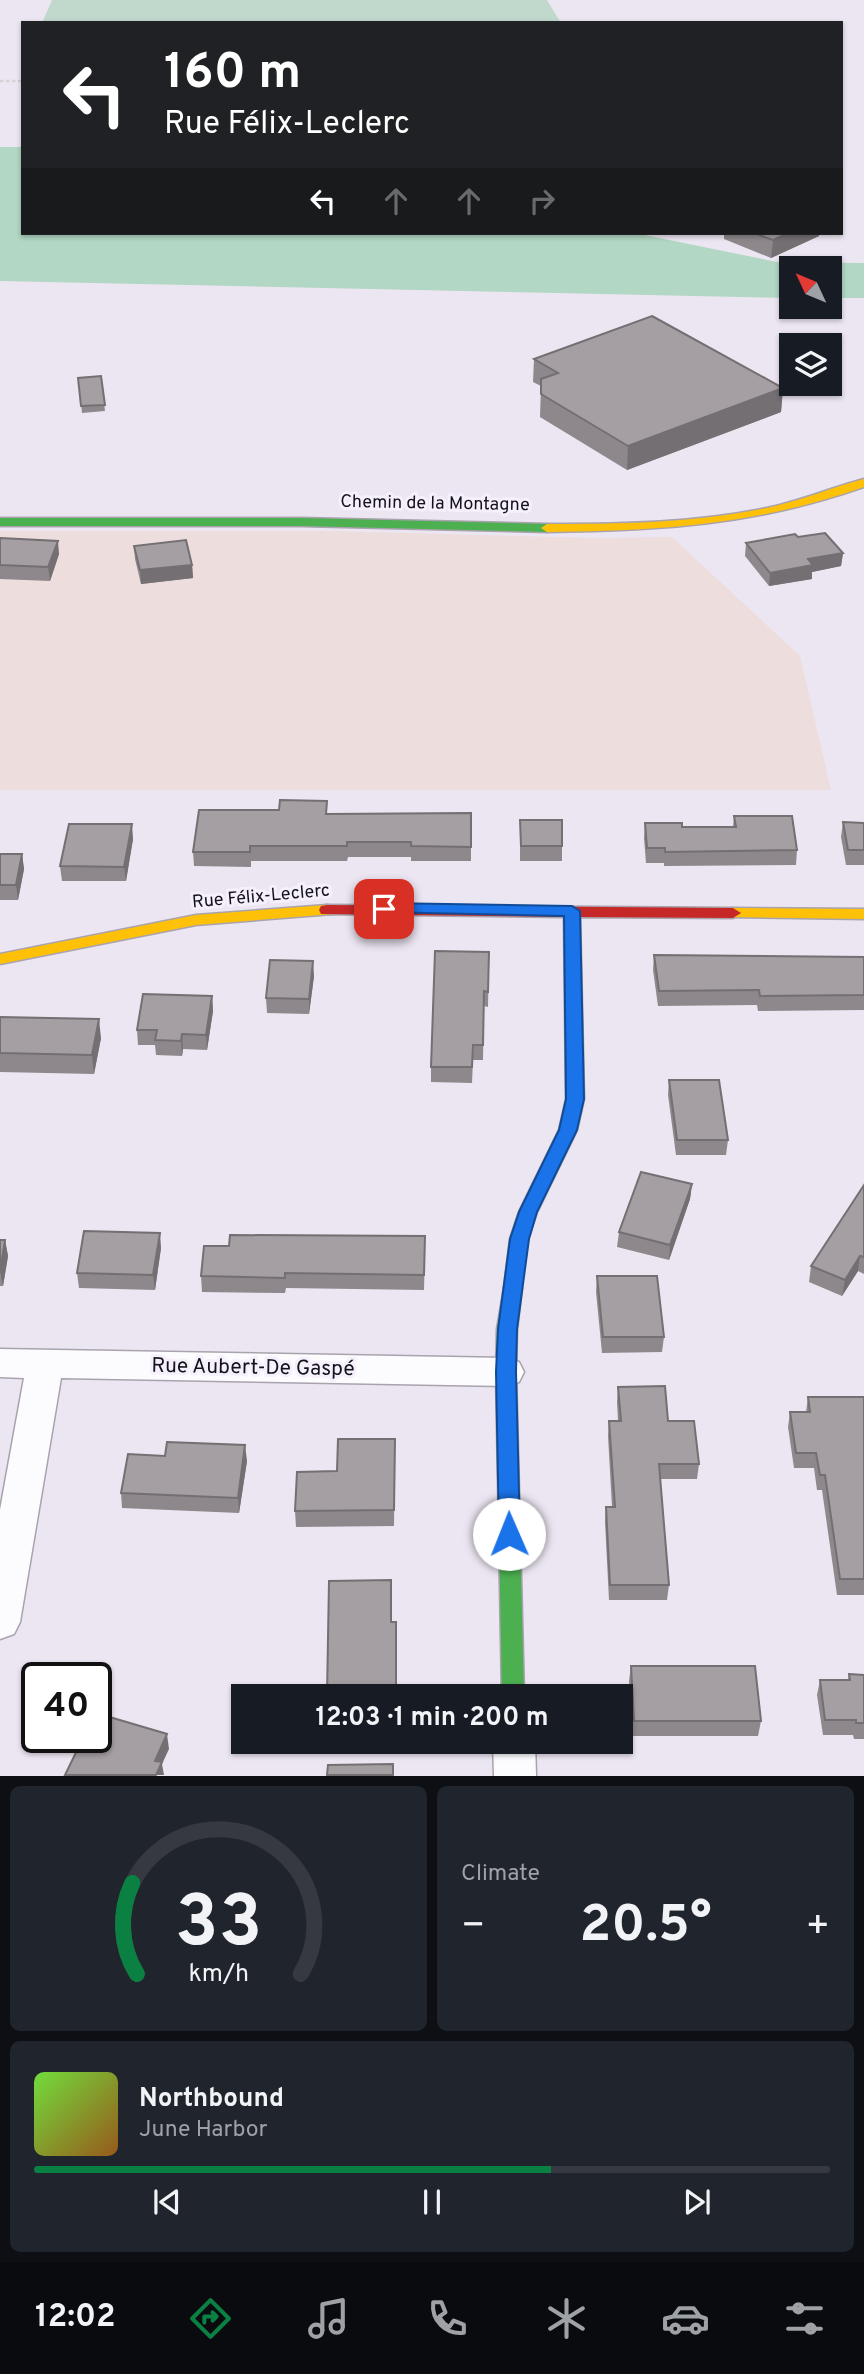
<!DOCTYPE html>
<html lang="en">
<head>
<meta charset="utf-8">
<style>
	:root { --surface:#171b24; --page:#20242c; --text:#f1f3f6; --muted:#9ea1a6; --line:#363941; --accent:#0b8043 }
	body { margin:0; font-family:Overpass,sans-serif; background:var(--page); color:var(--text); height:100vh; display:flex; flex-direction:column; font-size:26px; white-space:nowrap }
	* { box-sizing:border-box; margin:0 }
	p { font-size:23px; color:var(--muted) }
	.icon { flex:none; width:38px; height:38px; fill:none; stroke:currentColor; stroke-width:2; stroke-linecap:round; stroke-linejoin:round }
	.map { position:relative; height:1776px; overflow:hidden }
	.side { display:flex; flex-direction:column; gap:10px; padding:10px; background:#0d0f14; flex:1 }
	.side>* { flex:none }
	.top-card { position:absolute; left:21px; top:21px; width:822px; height:214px; border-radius:0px; box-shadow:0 2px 5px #0004; background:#202124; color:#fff; overflow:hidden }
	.needle { width:46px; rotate:314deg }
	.buttons { position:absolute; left:779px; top:256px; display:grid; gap:14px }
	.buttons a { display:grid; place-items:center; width:63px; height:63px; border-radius:0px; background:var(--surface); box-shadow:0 2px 5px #0004; font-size:35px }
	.speed { position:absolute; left:21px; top:1662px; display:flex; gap:14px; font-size:35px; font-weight:700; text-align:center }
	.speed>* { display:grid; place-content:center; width:91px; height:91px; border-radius:50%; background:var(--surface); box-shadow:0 2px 5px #0004; line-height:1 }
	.speed .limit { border:4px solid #111; border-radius:10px; background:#fff; color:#111 }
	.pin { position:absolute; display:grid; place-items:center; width:60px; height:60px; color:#fff; margin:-30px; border-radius:14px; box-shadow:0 4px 10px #0006 }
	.me { position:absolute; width:77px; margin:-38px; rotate:359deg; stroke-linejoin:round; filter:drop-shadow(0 0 5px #0008) }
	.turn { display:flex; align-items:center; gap:24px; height:147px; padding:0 28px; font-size:32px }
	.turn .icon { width:91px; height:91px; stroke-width:2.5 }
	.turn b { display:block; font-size:49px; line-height:60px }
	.lanes { display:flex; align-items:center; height:66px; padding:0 28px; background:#0003; justify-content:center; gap:35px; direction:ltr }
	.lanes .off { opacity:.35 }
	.big { font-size:52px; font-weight:700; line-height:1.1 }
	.side .tile { flex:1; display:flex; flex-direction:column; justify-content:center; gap:10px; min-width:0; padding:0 24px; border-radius:10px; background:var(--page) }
	.side .dial { align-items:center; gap:0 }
	.dial svg { height:182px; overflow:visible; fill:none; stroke:var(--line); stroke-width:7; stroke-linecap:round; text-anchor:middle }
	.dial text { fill:var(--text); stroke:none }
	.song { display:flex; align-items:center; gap:21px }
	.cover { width:84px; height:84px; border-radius:10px; background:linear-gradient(135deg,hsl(100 70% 55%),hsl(30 70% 35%)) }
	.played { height:7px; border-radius:4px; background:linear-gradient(90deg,var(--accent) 65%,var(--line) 65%) }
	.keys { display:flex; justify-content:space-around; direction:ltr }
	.heat { display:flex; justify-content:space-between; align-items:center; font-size:38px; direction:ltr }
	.side .tiles { flex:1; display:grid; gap:10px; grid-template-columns:1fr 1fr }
	.tile:last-child { grid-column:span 2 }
	.trip { position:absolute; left:231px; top:1684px; width:402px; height:70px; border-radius:0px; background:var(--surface); box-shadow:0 2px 5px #0004; font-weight:700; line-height:70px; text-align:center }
	.tabs { display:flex; height:112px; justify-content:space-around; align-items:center; background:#090b0e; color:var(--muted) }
	.tabs .icon { width:49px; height:49px }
	.tabs .active { color:var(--accent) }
	.tabs b { font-size:32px; color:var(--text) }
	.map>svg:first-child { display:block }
</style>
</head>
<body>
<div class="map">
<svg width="864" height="1776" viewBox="0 0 864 1776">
	<rect width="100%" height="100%" fill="#ece6f2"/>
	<path fill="#eddddd" d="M0,531h334l261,7 77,-1 128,119 31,134h-831z"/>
	<path fill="#c1d9cd" d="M52,0h495l14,23h-519z"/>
	<path fill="#b2d7c4" d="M0,147h23v86h612l142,29 87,1v35h-34v-30h-39v30l-791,-17z"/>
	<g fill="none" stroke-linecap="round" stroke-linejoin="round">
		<defs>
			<g id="street">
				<path d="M0,1349l506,9 13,4 5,10 -5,10 -13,4 -445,-8 -41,244 -6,12 -14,5v-129l24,-132 -24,-1z"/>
				<path d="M493,1741h42l1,35h-42z"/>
			</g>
			<g id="fast">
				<path d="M0,518h302l245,6 6,4 -6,4 -245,-6h-302z"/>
				<path d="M513,1281l7,2 2,5 -5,41 -1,43 8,324h-22l-6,-324 1,-43 7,-41 2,-5z"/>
			</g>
			<g id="slow">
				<path d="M864,479v8c-108,38 -204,44 -317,45l-6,-4 6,-4c75,0 151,-1 224,-17 32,-7 62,-20 93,-28z"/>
				<path d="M327,905l6,1 2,4 -2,4 -137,11 -196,39v-10l196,-39z"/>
				<path d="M733,908l131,1v10l-137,-2 -2,-4z"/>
			</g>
			<path id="jam" d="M327,905l406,3 8,5 -8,5 -153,-1 4,182 -7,31 -40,82 -9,27 -8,54 -7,2 -7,-2 -2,-5 6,-49 9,-27 40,-82 7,-31 -2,-182 -243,-3 -2,-4 2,-4z"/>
		</defs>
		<use href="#street" stroke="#a8a3ad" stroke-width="3"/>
		<use href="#fast" stroke="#a8a3ad" stroke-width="3"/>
		<use href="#slow" stroke="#a8a3ad" stroke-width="3"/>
		<use href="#jam" stroke="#a8a3ad" stroke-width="3"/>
		<path stroke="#d4d2d6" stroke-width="2.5" stroke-dasharray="3.5 2.5" stroke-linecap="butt" d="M0,81h23"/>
		<use href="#street" fill="#fcfbfd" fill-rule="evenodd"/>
		<use href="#fast" fill="#4caf50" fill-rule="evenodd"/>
		<use href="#slow" fill="#ffc107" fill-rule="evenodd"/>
		<use href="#jam" fill="#c62828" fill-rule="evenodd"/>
	</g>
	<g fill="#8e888c">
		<path d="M724,233h95v3l-48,22 -47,-19z"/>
		<path d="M534,359l249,29 -2,24 -154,58 -87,-53 1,-31 -8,-4z"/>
		<path d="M101,376l4,35 -23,2 -4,-35z"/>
		<path d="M798,537l45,16 -2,13 -29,6v7l-43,7 -24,-30 1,-13z"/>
		<path d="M0,538l59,16 -9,27 -50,-2z"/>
		<path d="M134,546l58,19 1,13 -52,6 -6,-25z"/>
		<path d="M471,813v48h-60v-4h-63l-1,4h-96v6l-57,-1 -1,-14 135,-38z"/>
		<path d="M734,816l63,34 -1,15 -132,1v-3h-18l-2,-25 1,-15 37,4h51z"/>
		<path d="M520,820l42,26v15h-42z"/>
		<path d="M843,822l21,1v42h-18l-5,-28z"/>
		<path d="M133,839l-7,42h-64l-2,-15z"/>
		<path d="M0,854h22l2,15 -6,31h-18z"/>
		<path d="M489,952l-1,55 -4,-1 -1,54h-10l-1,23 -41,-1v-15z"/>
		<path d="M654,955l210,2v53l-106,1 -1,-6 -99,1 -5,-36z"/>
		<path d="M314,976l-5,38 -42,-1 -1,-15z"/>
		<path d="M212,996l1,15 -6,39 -24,-1 -1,7 -26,-1 -1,-10h-17l-1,-15z"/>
		<path d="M0,1017l101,21 -7,36 -94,-2z"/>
		<path d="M669,1080l59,60 -2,15h-50l-8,-60z"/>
		<path d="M692,1184l-2,15 -21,61 -52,-13 2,-15z"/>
		<path d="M864,1185v89l-6,-3 -16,25 -33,-14 2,-16z"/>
		<path d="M0,1240h5l3,16 -5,30h-3z"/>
		<path d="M161,1248l-6,42 -76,-2 -2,-15z"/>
		<path d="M425,1252l-1,38 -138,-2 -1,5 -83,-1 -1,-16z"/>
		<path d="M597,1276l67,61 -2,15 -60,1 -6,-61z"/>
		<path d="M618,1387l50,34 31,43 -2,15h-37l9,106 -2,15h-58l-4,-78 1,-15h6l-4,-71 1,-15h9l-1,-19z"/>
		<path d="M808,1397h56v198h-27l-15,-105h-5l-3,-22h-20l-6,-41 2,-15h16z"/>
		<path d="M395,1439l-1,87 -98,1 -1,-16 42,-40z"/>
		<path d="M247,1461l-8,52 -117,-5 -1,-15z"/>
		<path d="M631,1666l130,55 -3,15h-125l-4,-55z"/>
		<path d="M849,1674l15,1v64h-10l-1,-4h-30l-6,-40 3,-15h28z"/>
	</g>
	<g fill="#746f72">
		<path d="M789,233h30v3l-48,22 2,-18z"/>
		<path d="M783,388l-2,24 -154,58 1,-24z"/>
		<path d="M58,541l1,13 -9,27 -2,-14z"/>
		<path d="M843,553l-2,13 -29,6v7l-43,7 1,-13 38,-14z"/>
		<path d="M192,565l1,13 -52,6 -1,-14z"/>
		<path d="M132,824l1,15 -7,42 -2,-14z"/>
		<path d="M22,854l2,15 -6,31 -2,-15z"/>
		<path d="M313,961l1,15 -5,38v-15z"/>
		<path d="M212,996l1,15 -6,39 -1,-15z"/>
		<path d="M99,1019l2,19 -7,36 -2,-19z"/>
		<path d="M182,1034l1,15 -1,7 -1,-15z"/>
		<path d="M692,1184l-2,15 -21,61 1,-15z"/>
		<path d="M160,1233l1,15 -6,42 -2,-15z"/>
		<path d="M5,1240l3,16 -5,30 -3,-15z"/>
		<path d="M860,1256l-2,15 -16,25 3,-16z"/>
		<path d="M245,1445l2,16 -8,52 -1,-15z"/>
		<path d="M167,1734l2,15 -7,15 2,11h-8l-1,-14z"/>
	</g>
	<g fill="#a59ea3" stroke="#746f72" stroke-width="2">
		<path d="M754,233h35l-16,7z"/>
		<path d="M652,316l131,72 -155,58 -87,-52v-15l17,-6 -24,-14z"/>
		<path d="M101,376l4,29 -24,1 -3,-28z"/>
		<path d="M825,533l18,20 -35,6 5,6 -43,8 -24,-30 49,-9 3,3z"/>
		<path d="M0,538l58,3 -10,26 -48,-2z"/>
		<path d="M186,540l6,25 -52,5 -6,-24z"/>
		<path d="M280,800l47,1 -1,13 145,-1v34l-60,-1v-4h-64v4h-97v6h-57l6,-42h80z"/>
		<path d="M734,816h58l5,34 -132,2v-4h-18l-2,-25h37v4h54z"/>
		<path d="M520,820h42v26h-41z"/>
		<path d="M843,822l21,1v27h-16z"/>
		<path d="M69,824h63l-8,43 -64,-1z"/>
		<path d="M0,854h22l-6,31h-16z"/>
		<path d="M435,951l54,1 -1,40 -4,-1 -1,54h-10l-1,22h-41z"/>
		<path d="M654,955l210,2v38l-104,1 -1,-6 -100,1z"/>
		<path d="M270,960l43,1 -4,38 -43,-1z"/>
		<path d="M143,994l69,2 -6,39 -24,-1 -1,7 -26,-1 2,-10h-20z"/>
		<path d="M0,1017l99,2 -7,36 -92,-2z"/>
		<path d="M669,1080h50l9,60h-51z"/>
		<path d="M641,1172l51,12 -22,61 -51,-13z"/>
		<path d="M864,1185v72l-4,-1 -15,24 -34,-14z"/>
		<path d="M84,1231l76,2 -7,42 -76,-2z"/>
		<path d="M230,1235l195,1 -1,39 -139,-2v5l-84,-2 3,-30h25z"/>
		<path d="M0,1240h5l-5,31z"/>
		<path d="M597,1276h60l7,61h-61z"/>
		<path d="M665,1386l3,35h26l5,43h-40l10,121h-59l-4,-78h9l-6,-86h12l-3,-34z"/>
		<path d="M808,1397h56v182h-24l-15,-104h-5l-4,-22h-20l-6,-41h20z"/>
		<path d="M338,1439h57l-1,71 -99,1 2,-39 40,-1z"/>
		<path d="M167,1442l78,3 -7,53 -117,-5 7,-39 37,2z"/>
		<path d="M391,1580v42h5v74h-69l2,-115z"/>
		<path d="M631,1666h124l6,55h-127z"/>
		<path d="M849,1674l15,1v48h-8v-3h-31l-5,-40h30z"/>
		<path d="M96,1713l71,21 -12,27 7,1 -6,13h-91l18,-37h13z"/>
		<path d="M393,1764v11h-66l1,-10z"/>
	</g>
	<path fill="#1a73e8" stroke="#114b97" stroke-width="2" d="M384,903l188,3 8,5 4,188 -7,31 -40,82 -8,27 -12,90 -1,43 4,162 -3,6 -8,3 -7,-3 -3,-6 -3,-162 2,-43 12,-90 9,-27 40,-82 7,-31 -2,-183 -185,-4 -3,-3z"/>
	<g text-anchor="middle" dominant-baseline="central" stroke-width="6" stroke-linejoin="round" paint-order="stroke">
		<g font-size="18" fill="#151219" stroke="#f6f0fd">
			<text transform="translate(435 504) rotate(1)">Chemin de la Montagne</text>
			<text transform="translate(261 897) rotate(-5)">Rue Félix-Leclerc</text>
		</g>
		<g font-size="21" fill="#151219" stroke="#f6f0fd">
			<text transform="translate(253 1368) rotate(1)">Rue Aubert-De Gaspé</text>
		</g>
	</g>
</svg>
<div class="buttons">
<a><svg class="needle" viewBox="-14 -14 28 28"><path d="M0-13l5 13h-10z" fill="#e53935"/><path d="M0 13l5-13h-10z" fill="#9ea1a6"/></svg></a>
<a><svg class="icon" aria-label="layers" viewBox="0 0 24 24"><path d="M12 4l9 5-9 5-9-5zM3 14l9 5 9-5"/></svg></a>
</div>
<div class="speed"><div class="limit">40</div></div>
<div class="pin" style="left:384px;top:909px;background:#d93025"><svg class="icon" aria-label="arrive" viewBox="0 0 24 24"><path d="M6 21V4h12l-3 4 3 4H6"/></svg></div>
<svg class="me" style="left:509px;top:1534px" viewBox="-20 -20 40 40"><circle r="19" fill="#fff"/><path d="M0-13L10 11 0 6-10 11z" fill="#1a73e8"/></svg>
<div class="trip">12:03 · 1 min · 200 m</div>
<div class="top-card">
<div class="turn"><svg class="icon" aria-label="left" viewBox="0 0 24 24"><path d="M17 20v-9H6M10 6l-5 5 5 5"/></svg><div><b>160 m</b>Rue Félix-Leclerc</div></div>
<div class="lanes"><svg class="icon" aria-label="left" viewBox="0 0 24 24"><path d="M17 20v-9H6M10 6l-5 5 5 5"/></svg><svg class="icon off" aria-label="ahead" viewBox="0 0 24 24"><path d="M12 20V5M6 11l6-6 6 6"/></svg><svg class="icon off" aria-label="ahead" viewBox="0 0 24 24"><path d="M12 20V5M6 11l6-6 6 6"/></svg><svg class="icon off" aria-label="right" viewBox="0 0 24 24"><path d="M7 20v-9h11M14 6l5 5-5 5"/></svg></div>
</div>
</div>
<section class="side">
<div class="tiles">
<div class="tile dial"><svg viewBox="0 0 100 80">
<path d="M14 69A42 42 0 1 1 86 69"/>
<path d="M14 69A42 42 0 0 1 12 29" stroke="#0b8043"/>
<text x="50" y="56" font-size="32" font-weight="700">33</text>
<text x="50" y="72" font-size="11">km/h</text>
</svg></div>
<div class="tile"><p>Climate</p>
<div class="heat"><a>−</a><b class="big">20.5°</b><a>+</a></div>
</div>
<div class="tile">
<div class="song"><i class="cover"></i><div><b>Northbound</b><p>June Harbor</p></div></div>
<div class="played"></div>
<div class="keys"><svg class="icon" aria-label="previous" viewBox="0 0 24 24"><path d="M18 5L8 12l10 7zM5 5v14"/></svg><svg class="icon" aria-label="pause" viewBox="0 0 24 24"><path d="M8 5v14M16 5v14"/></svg><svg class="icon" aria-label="next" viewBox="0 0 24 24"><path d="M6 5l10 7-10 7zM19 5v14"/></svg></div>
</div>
</div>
</section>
<nav class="tabs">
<b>12:02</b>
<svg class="icon active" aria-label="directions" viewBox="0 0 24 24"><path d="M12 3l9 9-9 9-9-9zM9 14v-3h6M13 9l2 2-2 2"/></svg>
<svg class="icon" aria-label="music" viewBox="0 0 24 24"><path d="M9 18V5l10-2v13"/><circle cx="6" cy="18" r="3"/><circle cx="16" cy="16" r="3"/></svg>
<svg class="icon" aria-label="phone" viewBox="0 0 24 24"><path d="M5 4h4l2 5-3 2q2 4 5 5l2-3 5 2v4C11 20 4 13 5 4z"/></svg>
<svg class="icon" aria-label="climate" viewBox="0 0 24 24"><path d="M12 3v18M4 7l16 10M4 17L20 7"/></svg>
<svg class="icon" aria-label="car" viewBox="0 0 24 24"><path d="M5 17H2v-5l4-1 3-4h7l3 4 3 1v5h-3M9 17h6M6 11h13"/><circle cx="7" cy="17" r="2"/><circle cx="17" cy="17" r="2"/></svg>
<svg class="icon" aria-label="filters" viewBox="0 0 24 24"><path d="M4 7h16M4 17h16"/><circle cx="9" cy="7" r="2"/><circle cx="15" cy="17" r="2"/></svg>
</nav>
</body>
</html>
